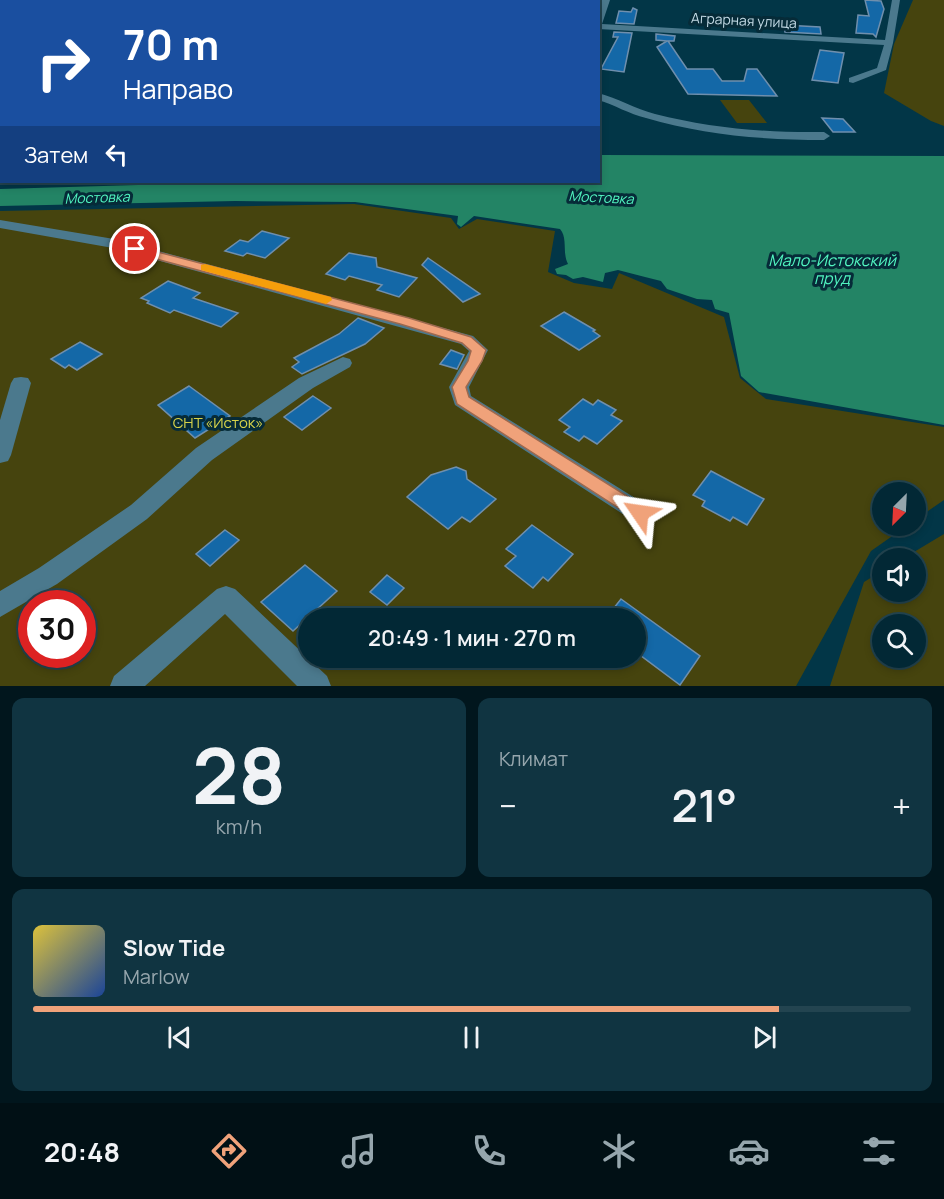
<!DOCTYPE html>
<html lang="ru">
<head>
<meta charset="utf-8">
<style>
	:root { --surface:#022835; --page:#103441; --text:#f1f3f6; --muted:#96a6ad; --line:#234450; --accent:#f0a27a }
	body { margin:0; font-family:Manrope,sans-serif; background:var(--page); color:var(--text); height:100vh; display:flex; flex-direction:column; font-size:22px; white-space:nowrap }
	* { box-sizing:border-box; margin:0 }
	p { font-size:20px; color:var(--muted) }
	.icon { flex:none; width:33px; height:33px; fill:none; stroke:currentColor; stroke-width:2; stroke-linecap:round; stroke-linejoin:round }
	.map { position:relative; height:686px; overflow:hidden }
	.sheet { display:flex; flex-direction:column; gap:12px; padding:12px; background:#01161d; flex:1 }
	.sheet>* { flex:none }
	.hud { position:absolute; left:0px; top:0px; width:600px; height:183px; box-shadow:0 3px 9px #0003,0 0 0 2px var(--line); background:#1a4fa0; color:#fff; overflow:hidden }
	.needle { width:39px; rotate:204deg }
	.controls { position:absolute; left:872px; top:482px; display:grid; gap:12px }
	.controls a { display:grid; place-items:center; width:54px; height:54px; border-radius:50%; background:var(--surface); box-shadow:0 3px 9px #0003,0 0 0 2px var(--line); font-size:30px }
	.speed { position:absolute; left:18px; top:590px; display:flex; gap:12px; font-size:30px; font-weight:700; text-align:center }
	.speed>* { display:grid; place-content:center; width:78px; height:78px; border-radius:50%; background:var(--surface); box-shadow:0 3px 9px #0003,0 0 0 2px var(--line); line-height:1 }
	.speed .limit { border:9px solid #d22; background:#fff; color:#111 }
	.pin { position:absolute; display:grid; place-items:center; width:51px; height:51px; color:#fff; margin:-26px; border:3px solid #fff; border-radius:50%; box-shadow:0 2px 6px #0007 }
	.me { position:absolute; width:66px; margin:-33px; rotate:302deg; stroke-linejoin:round; filter:drop-shadow(0 0 4px #0008) }
	.turn { display:flex; align-items:center; gap:21px; height:126px; padding:0 24px; font-size:27px }
	.turn .icon { width:78px; height:78px; stroke-width:2.5 }
	.turn b { display:block; font-size:42px; line-height:51px }
	.then { display:flex; align-items:center; height:57px; padding:0 24px; background:#0003; gap:12px; font-size:22px }
	.big { font-size:45px; font-weight:600; line-height:1.1 }
	.sheet .card { flex:1; display:flex; flex-direction:column; justify-content:center; gap:9px; min-width:0; padding:0 21px; border-radius:12px; background:var(--page) }
	.sheet .dial { align-items:center; gap:0 }
	.dial b { font-size:78px; line-height:1 }
	.song { display:flex; align-items:center; gap:18px }
	.cover { width:72px; height:72px; border-radius:9px; background:linear-gradient(135deg,hsl(50 70% 55%),hsl(220 70% 35%)) }
	.played { height:6px; border-radius:3px; background:linear-gradient(90deg,var(--accent) 85%,var(--line) 85%) }
	.keys { display:flex; justify-content:space-around; direction:ltr }
	.heat { display:flex; justify-content:space-between; align-items:center; font-size:33px; direction:ltr }
	.sheet .tiles { flex:1; display:grid; gap:12px; grid-template-columns:1fr 1fr }
	.card:last-child { grid-column:span 2 }
	.trip { position:absolute; left:298px; top:608px; width:348px; height:60px; border-radius:30px; background:var(--surface); box-shadow:0 3px 9px #0003,0 0 0 2px var(--line); font-weight:600; line-height:60px; text-align:center }
	.tab-bar { display:flex; height:96px; justify-content:space-around; align-items:center; background:#011015; color:var(--muted) }
	.tab-bar .icon { width:42px; height:42px }
	.tab-bar .selected { color:var(--accent) }
	.tab-bar b { font-size:27px; color:var(--text) }
	.map>svg:first-child { display:block }
</style>
</head>
<body>
<div class="map">
<svg width="944" height="686" viewBox="0 0 944 686">
	<rect width="100%" height="100%" fill="#023647"/>
	<g fill="#46440e" fill-rule="evenodd">
		<path d="M913,0h31v126l-13,-5 -47,-28 10,-49z"/>
		<path d="M720,100h29l18,23h-30z"/>
		<path d="M354,204l97,14 8,11 18,-10 78,12 -7,41 26,11 38,6 7,-16 105,44 16,61 26,21 178,28v73l-29,20v-28h-33v33h26l-37,26 -75,135h-796v-475zM32,603h50v51h-50zM309,618h327v39h-327z"/>
		<path d="M944,534v152h-114l34,-104 18,-11v20h33v-33h-11zM882,624h33v33h-33z"/>
	</g>
	<path fill="#238465" d="M599,155l345,1v269l-185,-33 -18,-16 -12,-63 -14,-4 -3,-9 -15,-1 -30,-10 -6,-8 -16,-4 -27,-7 -13,3 -2,9 -20,-5 -10,2 -7,-4 -9,-1 -2,-5 13,-5c-6,-11 0,-26 -8,-35l-86,-13 -13,11 -4,-3 1,-8 -103,-14 -120,-1 -235,5v-17l172,-5 13,-2 -3,2 83,-2h333z"/>
	<g fill="#1468a7" stroke="#6f8fad" stroke-width="1.5">
		<path d="M865,0l16,1 3,8 -8,28 -3,-3 -17,-1 2,-18 11,1z"/>
		<path d="M633,8l4,2 -3,14 -18,-1 3,-12 12,1z"/>
		<path d="M784,25l36,2 1,7 -36,-2z"/>
		<path d="M614,32l18,1 -8,39 -23,-3 17,-32h-5z"/>
		<path d="M656,34l19,2 -1,5h-6l19,28h26l9,12h22l3,-12h10l20,27 -89,-2 -31,-47 10,-6 -11,-1z"/>
		<path d="M820,50l24,3 -6,30 -26,-3z"/>
		<path d="M822,118l21,1 12,13h-22z"/>
		<path d="M262,231l27,7 -24,20 -18,-5 -4,3 -18,-5 15,-11 8,2z"/>
		<path d="M349,253l27,5 1,9 40,11 -18,19 -22,-7 5,-5 -33,-9 -4,4 -19,-6z"/>
		<path d="M428,258l52,36 -17,8 -41,-37z"/>
		<path d="M168,281l32,12 -7,5 45,15 -17,14 -47,-17 -4,3 -23,-10 2,-2 -8,-3z"/>
		<path d="M564,312l31,18 -2,1 7,5 -21,14 -38,-24z"/>
		<path d="M358,318l26,10 -19,16 -63,30 -10,-7 7,-5 -5,-4 45,-24z"/>
		<path d="M80,342l22,12 -25,16 -8,-5 -4,3 -14,-9z"/>
		<path d="M451,350l13,5 -7,14 -17,-5z"/>
		<path d="M189,386l41,30 -35,22 -37,-33z"/>
		<path d="M313,396l18,12 -29,22 -18,-13z"/>
		<path d="M583,399l10,6 5,-5 18,10 -5,5 11,6 -25,23 -13,-8 -5,5 -15,-9 6,-5 -11,-7z"/>
		<path d="M456,467l10,4 1,8 29,20 -26,23 -8,-5 -14,12 -41,-32 24,-22z"/>
		<path d="M711,471l53,28 -17,26 -14,-8 -3,4 -28,-15 3,-5 -12,-6z"/>
		<path d="M532,525l41,29 -25,27 -5,-4 -10,11 -28,-22 11,-10 -10,-7z"/>
		<path d="M225,530l14,10 -29,26 -14,-12z"/>
		<path d="M305,565l32,26 -44,40 -32,-29z"/>
		<path d="M387,575l17,13 -17,17 -17,-13z"/>
		<path d="M621,599l79,57 -20,29 -44,-33v-34h-30z"/>
	</g>
	<g fill="none" stroke-linecap="round" stroke-linejoin="round">
		<g fill="#4b798d" fill-rule="evenodd">
			<path d="M0,0h18l1,1 -17,1z"/>
			<path d="M92,0h9l-11,2z"/>
			<path d="M155,0h28l3,2h-30z"/>
			<path d="M360,0h8l-10,2z"/>
			<path d="M602,0h8l-8,24 283,16 7,-40h8l-7,43 -7,27 -33,13 -4,-1v-4l28,-10 7,-23 -286,-16v-19z"/>
			<rect x="0" y="39" width="2" height="6"/>
			<rect x="0" y="61" width="2" height="6"/>
			<path d="M598,93c20,5 37,16 57,21 55,14 112,19 169,18l6,4 -6,4c-60,0 -121,-5 -178,-22 -17,-4 -31,-13 -48,-18z"/>
			<path d="M0,220l114,19 359,97 15,14 -19,37 2,9 177,110 4,7 -4,7 -8,2 -8,-2 -177,-115 -6,-18 20,-36 -8,-7 -348,-96 -113,-20z"/>
			<path d="M343,357l7,2 2,4 -2,4 -37,21 -101,72 -65,59 -90,65 -57,33v-26l39,-23 92,-63 65,-57 103,-70z"/>
			<path d="M21,377l7,1 3,5 -20,72 -3,6 -8,2v-43l11,-37 3,-5z"/>
			<path d="M226,586l9,3 92,87 4,10h-34l-72,-72 -80,72h-35l4,-10 103,-87z"/>
		</g>
	</g>
	<path fill="#f0a27a" stroke="#9c694f" stroke-width="1.5" d="M135,246l274,72 62,19 15,13 -4,11 -16,26 3,10 177,111 3,5 -3,5 -6,2 -6,-2 -177,-114 -5,-17 16,-26 3,-10 -9,-8 -62,-19 -270,-72 -1,-3z"/>
	<path fill="#f59e0b" d="M205,264l126,33 1,3 -6,4 -125,-34v-5z"/>
	<g text-anchor="middle" dominant-baseline="central" stroke-width="6" stroke-linejoin="round" paint-order="stroke">
		<g font-size="14" fill="#c3dae5" stroke="#062b38">
			<text transform="translate(744 20) rotate(3)">Аграрная улица</text>
		</g>
		<g font-size="14" font-style="italic" fill="#51f5c0" stroke="#062b38">
			<text transform="translate(97 197) rotate(-2)">Мостовка</text>
			<text transform="translate(601 197) rotate(3)">Мостовка</text>
		</g>
		<g font-size="15" fill="#d8d34a" stroke="#062b38">
			<text x="218" y="422">СНТ «Исток»</text>
		</g>
		<g font-size="16" font-style="italic" fill="#51f5c0" stroke="#062b38">
			<text x="832" y="260">Мало-Истокский<tspan x="832" dy="18">пруд</tspan></text>
		</g>
	</g>
</svg>
<div class="controls">
<a><svg class="needle" viewBox="-14 -14 28 28"><path d="M0-13l5 13h-10z" fill="#e53935"/><path d="M0 13l5-13h-10z" fill="#96a6ad"/></svg></a>
<a><svg class="icon" aria-label="sound" viewBox="0 0 24 24"><path d="M4 9h4l5-4v14l-5-4H4zM17 9q2 3 0 6"/></svg></a>
<a><svg class="icon" aria-label="search" viewBox="0 0 24 24"><circle cx="10" cy="10" r="6"/><path d="M15 15l6 6"/></svg></a>
</div>
<div class="speed"><div class="limit">30</div></div>
<div class="pin" style="left:135px;top:249px;background:#d93025"><svg class="icon" aria-label="arrive" viewBox="0 0 24 24"><path d="M6 21V4h12l-3 4 3 4H6"/></svg></div>
<svg class="me" style="left:640px;top:513px" viewBox="-20 -20 40 40"><path d="M0-17L14 15 0 8-14 15z" fill="#f0a27a" stroke="#fff" stroke-width="4"/></svg>
<div class="trip">20:49 · 1 мин · 270 m</div>
<div class="hud">
<div class="turn"><svg class="icon" aria-label="right" viewBox="0 0 24 24"><path d="M7 20v-9h11M14 6l5 5-5 5"/></svg><div><b>70 m</b>Направо</div></div>
<div class="then">Затем<svg class="icon" aria-label="left" viewBox="0 0 24 24"><path d="M17 20v-9H6M10 6l-5 5 5 5"/></svg></div>
</div>
</div>
<section class="sheet">
<div class="tiles">
<div class="card dial"><b>28</b><p>km/h</p></div>
<div class="card"><p>Климат</p>
<div class="heat"><a>−</a><b class="big">21°</b><a>+</a></div>
</div>
<div class="card">
<div class="song"><i class="cover"></i><div><b>Slow Tide</b><p>Marlow</p></div></div>
<div class="played"></div>
<div class="keys"><svg class="icon" aria-label="previous" viewBox="0 0 24 24"><path d="M18 5L8 12l10 7zM5 5v14"/></svg><svg class="icon" aria-label="pause" viewBox="0 0 24 24"><path d="M8 5v14M16 5v14"/></svg><svg class="icon" aria-label="next" viewBox="0 0 24 24"><path d="M6 5l10 7-10 7zM19 5v14"/></svg></div>
</div>
</div>
</section>
<nav class="tab-bar">
<b>20:48</b>
<svg class="icon selected" aria-label="directions" viewBox="0 0 24 24"><path d="M12 3l9 9-9 9-9-9zM9 14v-3h6M13 9l2 2-2 2"/></svg>
<svg class="icon" aria-label="music" viewBox="0 0 24 24"><path d="M9 18V5l10-2v13"/><circle cx="6" cy="18" r="3"/><circle cx="16" cy="16" r="3"/></svg>
<svg class="icon" aria-label="phone" viewBox="0 0 24 24"><path d="M5 4h4l2 5-3 2q2 4 5 5l2-3 5 2v4C11 20 4 13 5 4z"/></svg>
<svg class="icon" aria-label="climate" viewBox="0 0 24 24"><path d="M12 3v18M4 7l16 10M4 17L20 7"/></svg>
<svg class="icon" aria-label="car" viewBox="0 0 24 24"><path d="M5 17H2v-5l4-1 3-4h7l3 4 3 1v5h-3M9 17h6M6 11h13"/><circle cx="7" cy="17" r="2"/><circle cx="17" cy="17" r="2"/></svg>
<svg class="icon" aria-label="filters" viewBox="0 0 24 24"><path d="M4 7h16M4 17h16"/><circle cx="9" cy="7" r="2"/><circle cx="15" cy="17" r="2"/></svg>
</nav>
</body>
</html>
